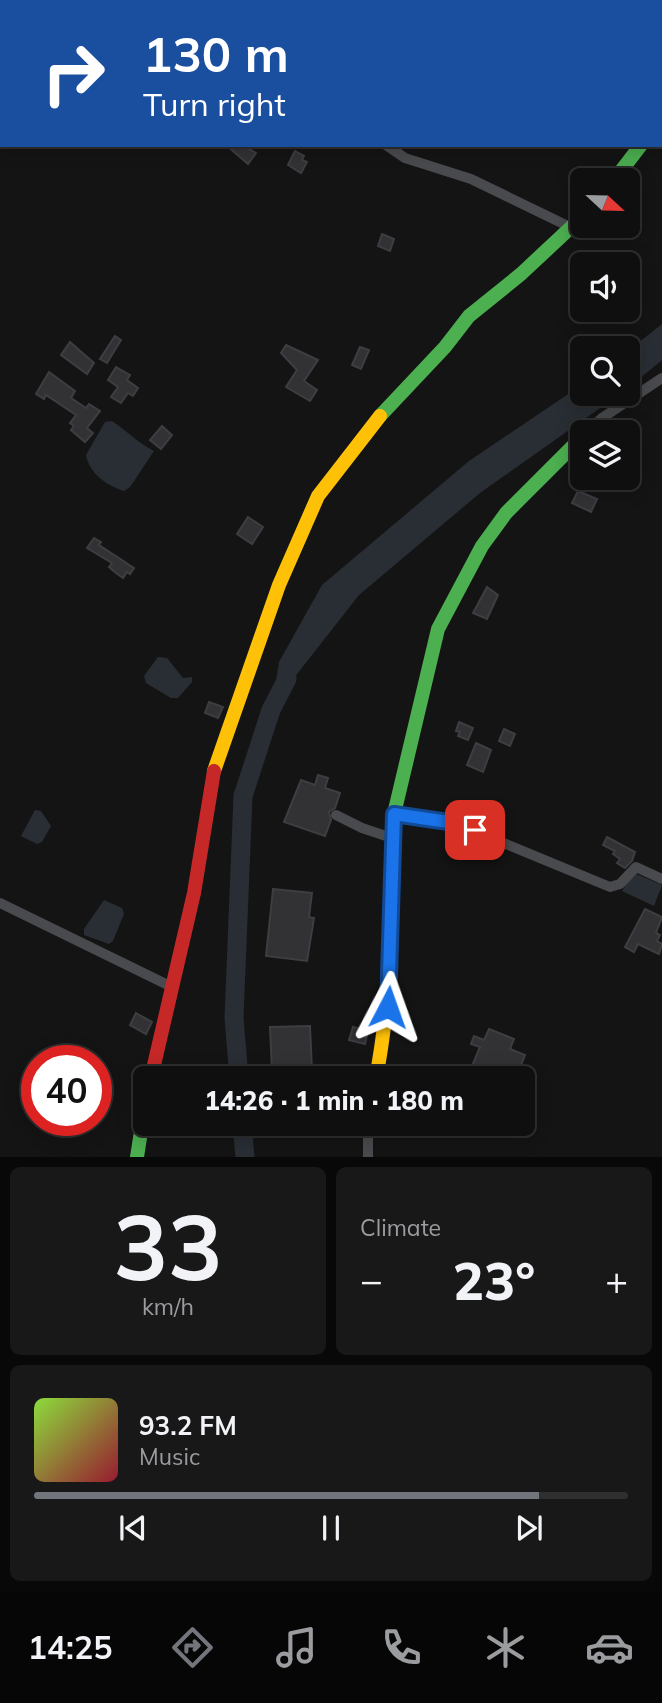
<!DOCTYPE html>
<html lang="en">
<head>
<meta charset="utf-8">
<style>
	:root { --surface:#0f0f10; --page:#181819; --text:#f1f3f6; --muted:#9b9c9f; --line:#2f2f30; --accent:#73757d }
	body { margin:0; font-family:Mulish,sans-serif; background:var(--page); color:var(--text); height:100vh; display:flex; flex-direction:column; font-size:26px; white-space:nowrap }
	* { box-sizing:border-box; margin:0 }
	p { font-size:23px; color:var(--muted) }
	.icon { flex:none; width:38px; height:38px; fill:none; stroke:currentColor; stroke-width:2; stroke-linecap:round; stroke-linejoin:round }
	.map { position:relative; height:1157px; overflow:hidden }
	.side { display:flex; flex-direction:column; gap:10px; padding:10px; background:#080809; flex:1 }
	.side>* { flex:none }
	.banner { position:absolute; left:0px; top:0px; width:663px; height:147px; box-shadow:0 4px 18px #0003,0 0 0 2px var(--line); background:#1a4fa0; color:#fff; overflow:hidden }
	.needle { width:46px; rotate:112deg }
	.buttons { position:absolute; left:570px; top:168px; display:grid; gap:14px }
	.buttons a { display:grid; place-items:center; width:70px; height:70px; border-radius:10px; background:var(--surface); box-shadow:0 4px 18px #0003,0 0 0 2px var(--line); font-size:35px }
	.speed { position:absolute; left:21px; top:1045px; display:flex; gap:14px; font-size:35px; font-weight:700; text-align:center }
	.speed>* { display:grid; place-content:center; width:91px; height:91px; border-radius:50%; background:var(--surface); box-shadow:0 4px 18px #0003,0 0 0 2px var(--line); line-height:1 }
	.speed .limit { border:10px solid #d22; background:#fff; color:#111 }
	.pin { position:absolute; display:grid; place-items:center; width:60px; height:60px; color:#fff; margin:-30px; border-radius:14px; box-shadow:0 4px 10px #0006 }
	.me { position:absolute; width:77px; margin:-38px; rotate:4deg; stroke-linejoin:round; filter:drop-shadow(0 0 5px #0008) }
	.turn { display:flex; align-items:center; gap:24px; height:147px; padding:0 28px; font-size:32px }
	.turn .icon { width:91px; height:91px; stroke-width:2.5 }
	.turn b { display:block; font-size:49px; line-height:60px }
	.big { font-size:52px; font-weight:800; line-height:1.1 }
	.side .card { flex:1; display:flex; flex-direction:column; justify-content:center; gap:10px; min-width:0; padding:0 24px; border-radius:10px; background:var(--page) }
	.side .dial { align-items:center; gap:0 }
	.dial b { font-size:91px; line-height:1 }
	.song { display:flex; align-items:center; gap:21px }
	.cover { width:84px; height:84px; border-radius:10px; background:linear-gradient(135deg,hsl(90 70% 55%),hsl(350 70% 35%)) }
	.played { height:7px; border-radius:4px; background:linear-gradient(90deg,var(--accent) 85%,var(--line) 85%) }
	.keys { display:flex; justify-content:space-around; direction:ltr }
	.heat { display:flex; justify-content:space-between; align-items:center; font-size:38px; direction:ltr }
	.side .tiles { flex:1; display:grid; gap:10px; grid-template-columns:1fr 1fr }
	.card:last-child { grid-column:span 2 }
	.trip { position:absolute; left:133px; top:1066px; width:402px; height:70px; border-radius:10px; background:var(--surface); box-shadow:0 4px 18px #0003,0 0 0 2px var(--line); font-weight:800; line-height:70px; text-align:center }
	.tab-bar { display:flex; height:112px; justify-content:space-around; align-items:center; background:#060606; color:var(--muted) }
	.tab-bar .icon { width:49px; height:49px }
	.tab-bar .selected { color:var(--accent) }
	.tab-bar b { font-size:32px; color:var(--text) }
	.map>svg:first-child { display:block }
</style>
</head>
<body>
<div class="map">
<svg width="662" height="1157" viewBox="0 0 662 1157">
	<rect width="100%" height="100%" fill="#141415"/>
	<g fill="#292e35">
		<path d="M662,324v36l-34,28v-37z"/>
		<path d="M583,384v10h37l-140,99 -121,102 -87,111 7,-44 43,-77 147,-124z"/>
		<path d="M112,421c15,10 26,22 42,30l-24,36 -6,4c-17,-5 -35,-18 -38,-36l19,-33z"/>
		<path d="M158,657l9,1 16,20 9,-1v5l-14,16h-7l-25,-15 -2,-7z"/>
		<path d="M35,810l6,1 10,15 -9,16 -5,2 -16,-8z"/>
		<path d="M634,873l28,12 -8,21 -32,-15z"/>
		<path d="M104,900l18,8 2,6 -11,27 -4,3 -25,-9v-6z"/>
	</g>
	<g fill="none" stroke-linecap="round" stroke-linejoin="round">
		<g stroke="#292e35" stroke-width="19">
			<path d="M239,1078l-5,-60 9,-222 28,-86 16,-31"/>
			<path d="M242,1124l3,33"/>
		</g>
	</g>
	<g fill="#323235" stroke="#3d3e41" stroke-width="2">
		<path d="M226,145h16l14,8 -8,11z"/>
		<path d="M295,151l9,5 -2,4 5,2 -6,11 -13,-8z"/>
		<path d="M382,234l12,5 -4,12 -12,-5z"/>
		<path d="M115,336l6,4 -14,23 -7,-4z"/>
		<path d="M70,342l24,21 -7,11 -26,-19z"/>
		<path d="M286,345l32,15 -14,21 13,9 -7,11 -24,-14 11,-17 -16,-17z"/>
		<path d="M360,347l9,3 -8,19 -9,-4z"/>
		<path d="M116,367l14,8 -3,5 11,8 -5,8 -5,-3 -7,10 -10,-6 7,-10 -10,-7z"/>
		<path d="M49,372l26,19 -4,7 15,10 3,-4 11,7 -13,17 6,5 -8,9 -14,-12 3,-4 -4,-3 6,-8 -30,-20 -2,4 -8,-5z"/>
		<path d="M162,426l10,9 -11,14 -11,-9z"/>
		<path d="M578,491l19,8 -6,13 -19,-9z"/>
		<path d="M248,517l15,10 -11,17 -15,-10z"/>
		<path d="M94,538l7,4 -2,3 35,23 -4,6 -3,-2 -4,6 -7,-5 -7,-6 3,-4 -25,-15z"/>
		<path d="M487,587l11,8 -11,24 -14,-6z"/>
		<path d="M209,702l14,5 -5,11 -13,-5z"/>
		<path d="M459,722l14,6 -5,12 -10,-4 2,-4 -4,-1z"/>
		<path d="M504,729l11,5 -5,12 -11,-5z"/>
		<path d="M476,743l15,7 -8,22 -16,-7z"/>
		<path d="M318,775l10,3 -3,10 15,5 -5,15 -6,4 2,8 -6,16 -41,-14 17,-42 14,5z"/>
		<path d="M607,837l28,15 -3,9 -7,7 -8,-5 3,-4 -7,-5 2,-3 -12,-6z"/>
		<path d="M273,889l39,4 -3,24 5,1 -7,43 -41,-5z"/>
		<path d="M645,909l17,8 -6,16 4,2 -3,6 5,3 -3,10 -21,-10 -4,8 -9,-5z"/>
		<path d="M136,1013l16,9 -6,12 -16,-9z"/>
		<path d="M310,1026l2,45h-40l-2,-44z"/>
		<path d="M353,1027l15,4 -3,13 -16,-4z"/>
		<path d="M489,1029l25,10 -4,10 15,6 -6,15 -5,-2 -5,10h-8l-29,-12 8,-19 -9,-3 3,-8 10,4z"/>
	</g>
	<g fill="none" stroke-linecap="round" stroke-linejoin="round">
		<g stroke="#494a4d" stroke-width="10">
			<path d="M181,0l3,2"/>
			<path d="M386,145l19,13 66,21 101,49"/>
			<path d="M587,432l15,-14 60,-40"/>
			<path d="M394,814l61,9 155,64 10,-3 16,-17 26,12"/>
			<path d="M336,815l26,13 30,10"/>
			<path d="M0,903l172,84"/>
			<path d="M368,1124v33"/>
		</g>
		<g stroke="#4caf50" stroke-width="14">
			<path d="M614,180l27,-35"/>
			<path d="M380,416l65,-69 24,-31 52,-42 62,-58"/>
			<path d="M393,858l1,-44 44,-185 44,-83 24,-33 77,-77"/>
			<path d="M137,1157l8,-51"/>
		</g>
		<g stroke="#ffc107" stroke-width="14">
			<path d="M662,114v1"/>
			<path d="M214,771l65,-186 39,-89 62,-80"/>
			<path d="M376,1078c14,-73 16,-146 17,-220"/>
		</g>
		<path stroke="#c62828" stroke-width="14" d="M151,1078l43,-185 20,-122"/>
	</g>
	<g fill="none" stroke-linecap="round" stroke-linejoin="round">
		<defs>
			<path id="route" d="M388,1007l6,-193 61,9 20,7"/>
		</defs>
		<use href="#route" stroke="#114b97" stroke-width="18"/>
		<use href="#route" stroke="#1a73e8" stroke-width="12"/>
	</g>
</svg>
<div class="buttons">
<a><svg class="needle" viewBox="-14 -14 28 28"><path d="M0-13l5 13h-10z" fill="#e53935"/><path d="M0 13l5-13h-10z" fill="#9b9c9f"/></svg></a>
<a><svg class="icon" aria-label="sound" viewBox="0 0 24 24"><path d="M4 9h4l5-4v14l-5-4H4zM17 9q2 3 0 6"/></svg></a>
<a><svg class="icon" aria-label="search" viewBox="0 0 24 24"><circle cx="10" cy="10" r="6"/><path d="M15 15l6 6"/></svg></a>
<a><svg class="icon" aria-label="layers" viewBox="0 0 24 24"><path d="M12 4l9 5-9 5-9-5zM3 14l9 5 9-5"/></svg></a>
</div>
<div class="speed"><div class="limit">40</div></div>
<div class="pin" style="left:475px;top:830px;background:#d93025"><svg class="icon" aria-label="arrive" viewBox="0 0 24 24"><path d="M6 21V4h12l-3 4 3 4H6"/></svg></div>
<svg class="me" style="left:388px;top:1007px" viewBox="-20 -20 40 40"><path d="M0-17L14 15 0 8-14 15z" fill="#1a73e8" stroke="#fff" stroke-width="4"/></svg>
<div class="trip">14:26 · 1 min · 180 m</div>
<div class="banner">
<div class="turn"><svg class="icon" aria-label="right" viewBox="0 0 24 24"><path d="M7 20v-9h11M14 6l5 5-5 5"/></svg><div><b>130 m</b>Turn right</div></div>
</div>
</div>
<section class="side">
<div class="tiles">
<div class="card dial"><b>33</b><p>km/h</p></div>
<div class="card"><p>Climate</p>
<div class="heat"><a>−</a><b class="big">23°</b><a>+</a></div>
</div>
<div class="card">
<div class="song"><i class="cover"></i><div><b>93.2 FM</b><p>Music</p></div></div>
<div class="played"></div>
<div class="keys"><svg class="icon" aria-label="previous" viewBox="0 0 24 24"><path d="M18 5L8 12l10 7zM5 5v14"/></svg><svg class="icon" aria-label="pause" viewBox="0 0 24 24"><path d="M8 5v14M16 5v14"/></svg><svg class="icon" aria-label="next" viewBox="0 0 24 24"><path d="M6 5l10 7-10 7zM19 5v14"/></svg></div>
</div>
</div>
</section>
<nav class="tab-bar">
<b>14:25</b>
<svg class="icon selected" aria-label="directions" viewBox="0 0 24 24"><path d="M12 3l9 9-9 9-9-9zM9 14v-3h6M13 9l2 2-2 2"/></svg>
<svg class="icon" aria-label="music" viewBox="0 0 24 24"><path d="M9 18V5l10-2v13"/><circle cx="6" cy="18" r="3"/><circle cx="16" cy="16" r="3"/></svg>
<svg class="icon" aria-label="phone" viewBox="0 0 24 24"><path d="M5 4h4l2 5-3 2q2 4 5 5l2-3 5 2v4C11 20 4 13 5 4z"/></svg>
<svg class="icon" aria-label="climate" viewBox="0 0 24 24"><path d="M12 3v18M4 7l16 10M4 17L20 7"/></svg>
<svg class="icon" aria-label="car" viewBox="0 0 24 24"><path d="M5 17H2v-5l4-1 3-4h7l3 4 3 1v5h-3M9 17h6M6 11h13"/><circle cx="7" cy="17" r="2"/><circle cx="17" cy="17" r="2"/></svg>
</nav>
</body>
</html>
